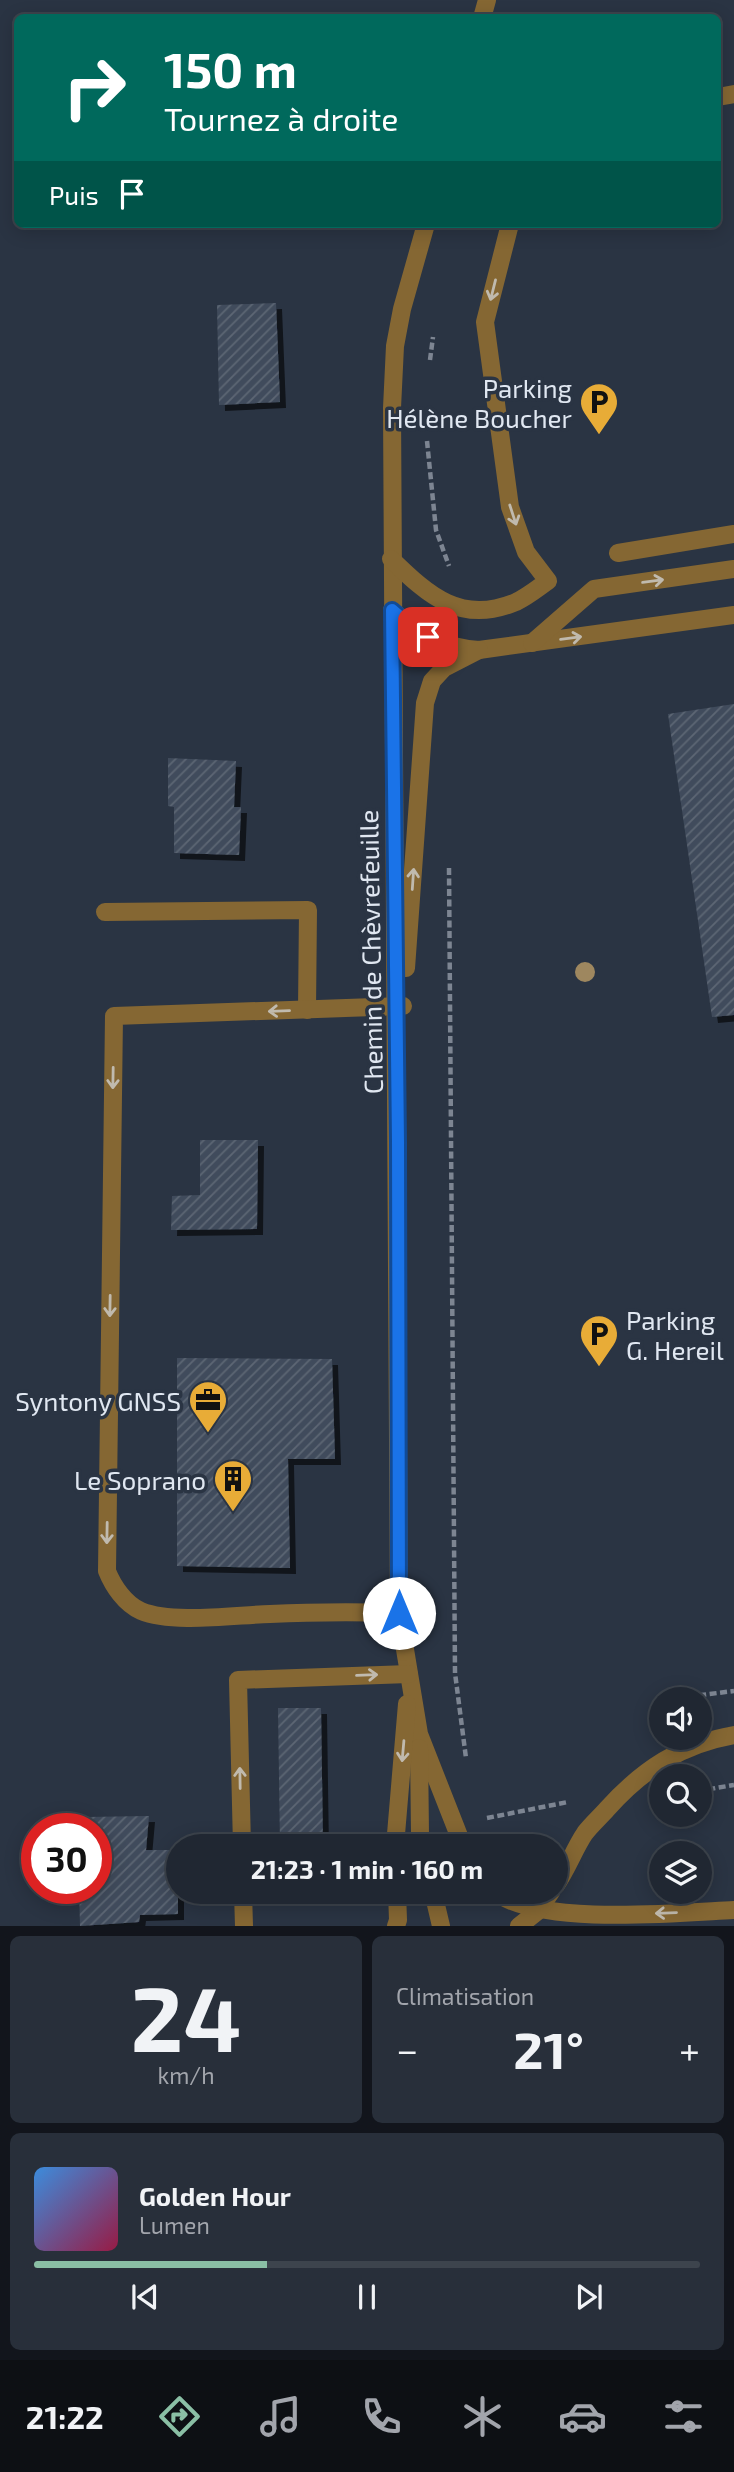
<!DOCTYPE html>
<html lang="fr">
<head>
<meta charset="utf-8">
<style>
	:root { --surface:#202732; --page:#282f3a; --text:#f1f3f6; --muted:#a2a5ac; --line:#3d444d; --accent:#8abfa5 }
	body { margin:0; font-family:"Exo 2",sans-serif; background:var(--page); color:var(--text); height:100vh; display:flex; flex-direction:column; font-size:26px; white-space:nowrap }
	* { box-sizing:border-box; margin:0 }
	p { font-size:23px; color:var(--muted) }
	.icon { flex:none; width:38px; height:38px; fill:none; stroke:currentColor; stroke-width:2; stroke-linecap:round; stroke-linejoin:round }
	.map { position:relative; height:1926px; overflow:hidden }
	.sheet { display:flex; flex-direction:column; gap:10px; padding:10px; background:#12151c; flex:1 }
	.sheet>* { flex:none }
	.top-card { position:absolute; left:14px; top:14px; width:707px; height:214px; border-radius:10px; box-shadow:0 4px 18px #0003,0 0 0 2px var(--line); background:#00695c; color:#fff; overflow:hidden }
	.fabs { position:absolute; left:649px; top:1687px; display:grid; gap:14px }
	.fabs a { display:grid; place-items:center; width:63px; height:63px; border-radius:50%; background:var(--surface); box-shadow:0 4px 18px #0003,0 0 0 2px var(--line); font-size:35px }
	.speed { position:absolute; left:21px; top:1813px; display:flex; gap:14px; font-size:35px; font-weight:700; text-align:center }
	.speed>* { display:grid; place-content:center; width:91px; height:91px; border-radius:50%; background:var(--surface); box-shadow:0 4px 18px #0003,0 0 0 2px var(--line); line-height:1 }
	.speed .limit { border:10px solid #d22; background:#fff; color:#111 }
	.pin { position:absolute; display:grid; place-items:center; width:60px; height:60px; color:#fff; margin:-30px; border-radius:14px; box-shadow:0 4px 10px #0006 }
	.me { position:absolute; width:77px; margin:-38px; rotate:0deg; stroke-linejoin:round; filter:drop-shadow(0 0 5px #0008) }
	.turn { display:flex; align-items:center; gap:24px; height:147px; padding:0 35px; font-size:32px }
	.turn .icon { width:91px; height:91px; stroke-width:2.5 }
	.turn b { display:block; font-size:49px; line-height:60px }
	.then { display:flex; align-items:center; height:66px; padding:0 35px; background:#0003; gap:14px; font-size:26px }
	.big { font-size:52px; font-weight:700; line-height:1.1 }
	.sheet .card { flex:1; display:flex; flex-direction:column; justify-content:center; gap:10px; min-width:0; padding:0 24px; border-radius:10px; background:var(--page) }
	.sheet .dial { align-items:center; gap:0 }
	.dial b { font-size:91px; line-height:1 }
	.song { display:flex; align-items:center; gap:21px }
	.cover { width:84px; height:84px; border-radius:10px; background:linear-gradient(135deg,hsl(210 70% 55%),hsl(340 70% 35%)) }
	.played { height:7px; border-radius:4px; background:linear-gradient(90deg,var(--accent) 35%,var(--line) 35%) }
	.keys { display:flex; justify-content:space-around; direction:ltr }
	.heat { display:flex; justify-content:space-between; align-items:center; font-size:38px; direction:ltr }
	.sheet .tiles { flex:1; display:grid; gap:10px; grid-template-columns:1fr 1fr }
	.card:last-child { grid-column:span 2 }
	.trip { position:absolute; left:166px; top:1834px; width:402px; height:70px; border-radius:35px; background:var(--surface); box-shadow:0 4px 18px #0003,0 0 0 2px var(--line); font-weight:700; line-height:70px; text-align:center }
	.tab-bar { display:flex; height:112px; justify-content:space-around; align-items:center; background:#0d1014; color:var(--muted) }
	.tab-bar .icon { width:49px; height:49px }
	.tab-bar .current { color:var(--accent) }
	.tab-bar b { font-size:32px; color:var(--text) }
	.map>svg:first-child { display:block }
</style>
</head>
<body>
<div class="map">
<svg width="734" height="1926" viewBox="0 0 734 1926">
	<defs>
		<pattern id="building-hatch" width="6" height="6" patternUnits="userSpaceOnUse" patternTransform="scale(1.75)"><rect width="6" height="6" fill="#414c5c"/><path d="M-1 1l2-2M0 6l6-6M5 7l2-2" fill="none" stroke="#5c6674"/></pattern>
		<filter id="shadow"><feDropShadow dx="6" dy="6" stdDeviation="0" flood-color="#0009"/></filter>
	</defs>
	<rect width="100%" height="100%" fill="#2a3443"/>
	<g fill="url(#building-hatch)" filter="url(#shadow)">
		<path d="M276,303l4,99 -61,3 -2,-100z"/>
		<path d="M734,704v311l-22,2 -44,-303z"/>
		<path d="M168,758l68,3 -2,46h7l-2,48 -65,-2v-46l-6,-1z"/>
		<path d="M200,1140h58l-1,89 -86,1 1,-34 28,-1z"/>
		<path d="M177,1358l155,1 3,100h-47l2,109 -113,-2z"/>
		<path d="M278,1708h43l2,138h-43z"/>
		<path d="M149,1816l-3,34h32v64l-38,1 -1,7 -59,4 -1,-38h17v-59h-10v-12z"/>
	</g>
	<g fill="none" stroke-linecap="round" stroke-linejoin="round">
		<g stroke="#7d8592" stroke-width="4.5" stroke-dasharray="7 3.5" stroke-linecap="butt">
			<path d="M430,360l3,-23"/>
			<path d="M427,441l9,89 13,36"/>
			<path d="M449,868l6,805 11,85"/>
			<path d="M690,1699l3,-3 41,-5"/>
			<path d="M700,1782l10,7 24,-4"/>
			<path d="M487,1818l81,-16"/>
		</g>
		<g stroke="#856733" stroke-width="18">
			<path d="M482,18l5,-18"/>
			<path d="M718,97l16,-3"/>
			<path d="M426,224l-24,85 -7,37 -3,62 7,1205 20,121 44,112"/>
			<path d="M618,553l116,-19"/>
			<path d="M391,559c38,37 70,66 125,43 11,-5 22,-14 32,-21l-22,-29 -16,-45 -25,-185 25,-98"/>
			<path d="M392,610c28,26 49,37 87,40l255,-35"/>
			<path d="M532,643l62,-54 140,-20"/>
			<path d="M105,912l203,-2 -1,100"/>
			<path d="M406,968l19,-265 7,-22 12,-13 35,-18"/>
			<path d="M399,1613c-43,-1 -86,-1 -129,1 -35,1 -98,10 -129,-3 -16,-7 -28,-25 -34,-40l7,-555 289,-10"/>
			<path d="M419,1748l1,86 2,12"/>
			<path d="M242,1846l-4,-166 171,-6"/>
			<path d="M395,1846l12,-142"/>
			<path d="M556,1885c12,-17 18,-36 29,-52 6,-8 15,-16 22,-24 35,-39 74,-65 127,-74"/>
			<path d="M243,1892l1,34"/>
			<path d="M433,1892l8,34"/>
			<path d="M495,1892c44,34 181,21 239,18"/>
			<path d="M396,1926l2,-6 -1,-28"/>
			<path d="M519,1926l19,-15 13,-19"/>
		</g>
	</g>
	<circle fill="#9e875f" cx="585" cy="972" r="10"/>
	<defs><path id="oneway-shaft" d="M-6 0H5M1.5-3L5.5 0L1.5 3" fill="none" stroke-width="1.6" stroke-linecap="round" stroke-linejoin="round" transform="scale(1.75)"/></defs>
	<g stroke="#c0baae">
		<use href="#oneway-shaft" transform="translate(493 290) rotate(104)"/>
		<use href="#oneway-shaft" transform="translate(513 515) rotate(72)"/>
		<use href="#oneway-shaft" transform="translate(653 581) rotate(-8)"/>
		<use href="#oneway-shaft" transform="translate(571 638) rotate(-7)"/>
		<use href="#oneway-shaft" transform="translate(413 879) rotate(-86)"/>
		<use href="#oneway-shaft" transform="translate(279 1011) rotate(178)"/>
		<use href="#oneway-shaft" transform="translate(113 1078) rotate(91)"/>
		<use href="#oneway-shaft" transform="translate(110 1306) rotate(91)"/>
		<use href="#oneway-shaft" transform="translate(107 1533) rotate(91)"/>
		<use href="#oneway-shaft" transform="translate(367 1675) rotate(-2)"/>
		<use href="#oneway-shaft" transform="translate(403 1751) rotate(95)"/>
		<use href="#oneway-shaft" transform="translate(240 1778) rotate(-91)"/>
		<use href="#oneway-shaft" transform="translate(666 1913) rotate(178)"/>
	</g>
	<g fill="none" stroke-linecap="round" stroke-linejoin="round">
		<defs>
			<path id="route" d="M399,1613l-1,-471 -6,-532 23,20 13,7"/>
		</defs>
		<use href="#route" stroke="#114b97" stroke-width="18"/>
		<use href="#route" stroke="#1a73e8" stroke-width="12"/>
	</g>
	<defs>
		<symbol id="parking-pin" viewBox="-11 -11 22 30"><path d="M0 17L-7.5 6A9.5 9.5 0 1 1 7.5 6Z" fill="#e8ac37" stroke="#2a3443"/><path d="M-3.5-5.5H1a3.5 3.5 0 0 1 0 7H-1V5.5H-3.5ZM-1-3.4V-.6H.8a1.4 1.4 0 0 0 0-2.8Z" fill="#111"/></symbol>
		<symbol id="office-pin" viewBox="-11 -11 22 30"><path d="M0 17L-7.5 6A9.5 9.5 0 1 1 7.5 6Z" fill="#e8ac37" stroke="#2a3443"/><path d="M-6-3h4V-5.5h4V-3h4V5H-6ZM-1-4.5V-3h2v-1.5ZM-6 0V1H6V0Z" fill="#111"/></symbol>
		<symbol id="building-pin" viewBox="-11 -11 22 30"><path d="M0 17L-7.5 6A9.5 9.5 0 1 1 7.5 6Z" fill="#e8ac37" stroke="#2a3443"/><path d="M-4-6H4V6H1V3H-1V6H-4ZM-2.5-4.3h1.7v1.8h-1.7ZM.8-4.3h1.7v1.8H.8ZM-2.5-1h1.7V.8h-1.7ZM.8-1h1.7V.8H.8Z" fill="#111"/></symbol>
	</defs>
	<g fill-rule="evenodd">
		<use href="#parking-pin" x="577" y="380" width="44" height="60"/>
		<use href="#parking-pin" x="577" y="1312" width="44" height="60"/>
		<use href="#office-pin" x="186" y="1378" width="44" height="60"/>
		<use href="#building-pin" x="211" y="1457" width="44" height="60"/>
	</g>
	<g text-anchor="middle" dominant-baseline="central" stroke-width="7" stroke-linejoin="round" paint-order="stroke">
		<g font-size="26" fill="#e0e7f1" stroke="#2a3443" text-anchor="end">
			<text x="572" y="387">Parking<tspan x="572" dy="30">Hélène Boucher</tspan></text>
			<text x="626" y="1319" text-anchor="start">Parking<tspan x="626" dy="30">G. Hereil</tspan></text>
			<text x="181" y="1400">Syntony GNSS</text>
			<text x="206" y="1479">Le Soprano</text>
		</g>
		<g font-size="26" fill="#e0e7f1" stroke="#2a3443">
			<text transform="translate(370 952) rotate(-91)">Chemin de Chèvrefeuille</text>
		</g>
	</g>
</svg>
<div class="fabs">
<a><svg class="icon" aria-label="sound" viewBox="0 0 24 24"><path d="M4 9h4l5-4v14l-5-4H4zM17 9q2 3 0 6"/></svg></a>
<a><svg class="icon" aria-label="search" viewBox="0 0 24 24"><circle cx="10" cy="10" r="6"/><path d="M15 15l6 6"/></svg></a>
<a><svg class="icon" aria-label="layers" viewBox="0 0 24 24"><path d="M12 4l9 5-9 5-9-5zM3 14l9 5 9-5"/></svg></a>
</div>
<div class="speed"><div class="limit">30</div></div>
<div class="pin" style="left:428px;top:637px;background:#d93025"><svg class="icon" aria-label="arrive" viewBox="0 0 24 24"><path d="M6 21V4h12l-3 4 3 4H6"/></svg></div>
<svg class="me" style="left:399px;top:1613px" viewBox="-20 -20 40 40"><circle r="19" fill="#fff"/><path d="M0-13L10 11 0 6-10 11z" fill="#1a73e8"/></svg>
<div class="trip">21:23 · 1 min · 160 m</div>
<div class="top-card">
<div class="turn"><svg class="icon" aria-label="right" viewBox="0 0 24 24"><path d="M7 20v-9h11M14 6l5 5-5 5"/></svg><div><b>150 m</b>Tournez à droite</div></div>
<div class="then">Puis<svg class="icon" aria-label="arrive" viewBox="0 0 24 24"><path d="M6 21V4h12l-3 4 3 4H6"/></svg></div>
</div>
</div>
<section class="sheet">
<div class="tiles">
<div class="card dial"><b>24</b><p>km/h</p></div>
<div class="card"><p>Climatisation</p>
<div class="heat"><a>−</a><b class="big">21°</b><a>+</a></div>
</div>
<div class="card">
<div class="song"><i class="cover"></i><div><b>Golden Hour</b><p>Lumen</p></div></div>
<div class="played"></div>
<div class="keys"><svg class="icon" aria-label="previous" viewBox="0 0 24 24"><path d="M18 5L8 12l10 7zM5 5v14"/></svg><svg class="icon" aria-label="pause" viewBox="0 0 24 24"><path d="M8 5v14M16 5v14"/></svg><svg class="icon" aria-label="next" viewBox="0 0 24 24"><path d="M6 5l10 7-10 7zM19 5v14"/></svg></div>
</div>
</div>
</section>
<nav class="tab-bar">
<b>21:22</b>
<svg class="icon current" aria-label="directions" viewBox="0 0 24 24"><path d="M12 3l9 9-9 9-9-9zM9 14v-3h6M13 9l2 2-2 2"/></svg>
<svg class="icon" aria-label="music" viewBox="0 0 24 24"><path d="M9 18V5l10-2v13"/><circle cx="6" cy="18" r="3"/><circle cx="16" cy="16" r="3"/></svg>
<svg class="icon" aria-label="phone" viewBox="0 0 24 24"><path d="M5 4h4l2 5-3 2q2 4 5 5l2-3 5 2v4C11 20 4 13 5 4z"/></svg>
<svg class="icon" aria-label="climate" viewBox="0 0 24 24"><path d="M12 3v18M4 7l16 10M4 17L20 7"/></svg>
<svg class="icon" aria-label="car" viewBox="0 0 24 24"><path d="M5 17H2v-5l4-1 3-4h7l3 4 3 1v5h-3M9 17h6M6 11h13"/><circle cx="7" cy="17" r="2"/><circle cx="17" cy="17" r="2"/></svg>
<svg class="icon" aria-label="filters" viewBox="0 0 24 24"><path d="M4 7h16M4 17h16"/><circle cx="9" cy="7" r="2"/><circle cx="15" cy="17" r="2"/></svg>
</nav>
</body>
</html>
